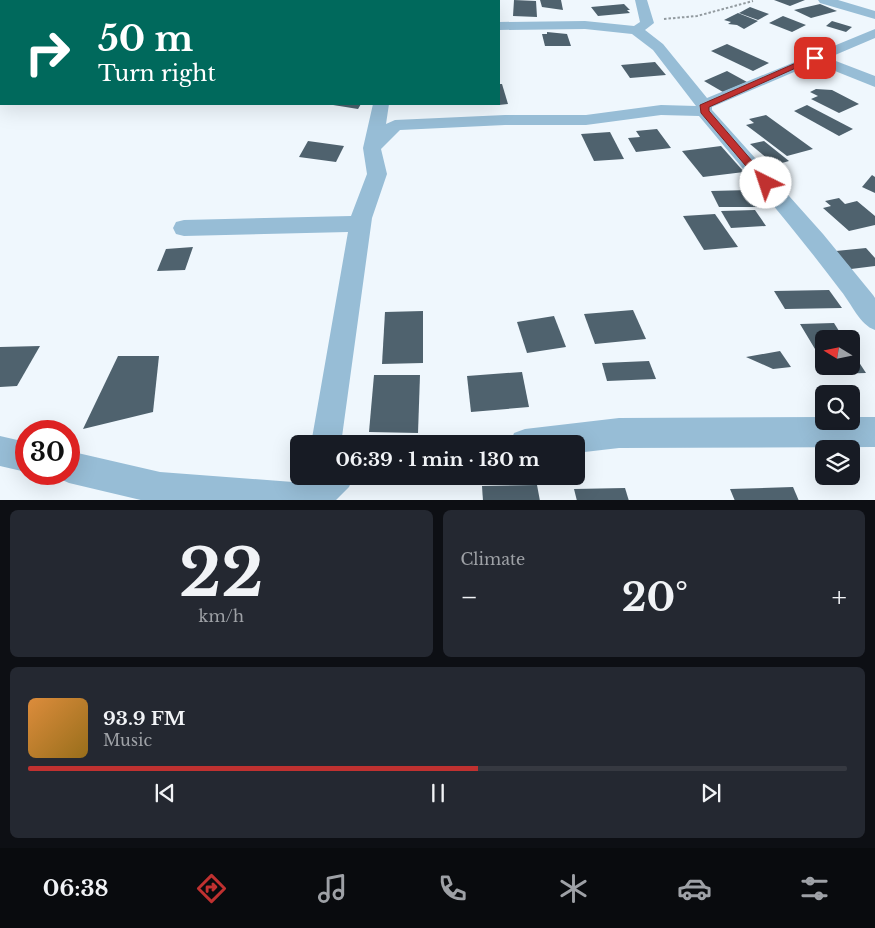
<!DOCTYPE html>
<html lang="en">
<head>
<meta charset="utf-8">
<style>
	:root { --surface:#171b24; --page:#242831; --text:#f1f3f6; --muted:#9ea1a6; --line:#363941; --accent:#c03130 }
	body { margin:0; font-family:"Libre Baskerville",serif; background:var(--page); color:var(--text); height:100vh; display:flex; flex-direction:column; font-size:19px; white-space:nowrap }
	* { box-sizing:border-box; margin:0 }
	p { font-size:16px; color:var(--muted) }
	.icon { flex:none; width:28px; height:28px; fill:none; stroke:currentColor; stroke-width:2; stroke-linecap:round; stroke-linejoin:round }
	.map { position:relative; height:500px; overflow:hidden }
	.drawer { display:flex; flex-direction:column; gap:10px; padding:10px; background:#0d0f14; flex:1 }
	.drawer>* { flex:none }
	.guide { position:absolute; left:0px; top:0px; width:500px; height:105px; box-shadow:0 5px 20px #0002; background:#00695c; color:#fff; overflow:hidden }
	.needle { width:32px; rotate:280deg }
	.tools { position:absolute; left:815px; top:330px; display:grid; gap:10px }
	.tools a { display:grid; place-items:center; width:45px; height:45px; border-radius:8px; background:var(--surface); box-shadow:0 5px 20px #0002; font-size:25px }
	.speed { position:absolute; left:15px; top:420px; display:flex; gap:10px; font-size:25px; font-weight:700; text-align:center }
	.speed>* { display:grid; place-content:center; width:65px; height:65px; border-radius:50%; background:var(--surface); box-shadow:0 5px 20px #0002; line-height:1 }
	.speed .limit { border:8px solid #d22; background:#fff; color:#111 }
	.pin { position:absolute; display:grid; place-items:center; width:42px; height:42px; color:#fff; margin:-21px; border-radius:10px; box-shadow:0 2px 8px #0006 }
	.me { position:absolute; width:55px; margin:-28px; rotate:319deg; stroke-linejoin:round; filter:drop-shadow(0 0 4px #0008) }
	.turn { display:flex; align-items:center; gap:18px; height:105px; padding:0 15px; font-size:22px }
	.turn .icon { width:65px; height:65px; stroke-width:2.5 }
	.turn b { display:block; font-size:35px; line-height:42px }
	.big { font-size:38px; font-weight:700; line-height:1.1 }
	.drawer .tile { flex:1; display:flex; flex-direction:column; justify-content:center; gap:8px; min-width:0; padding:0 18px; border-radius:8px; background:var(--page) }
	.drawer .dial { align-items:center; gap:0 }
	.dial b { font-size:65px; line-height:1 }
	.song { display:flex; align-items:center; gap:15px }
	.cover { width:60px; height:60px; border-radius:8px; background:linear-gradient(135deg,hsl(30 70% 55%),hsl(40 70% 35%)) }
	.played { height:5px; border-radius:2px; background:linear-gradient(90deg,var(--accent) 55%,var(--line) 55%) }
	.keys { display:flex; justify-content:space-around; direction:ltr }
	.heat { display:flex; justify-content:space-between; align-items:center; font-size:28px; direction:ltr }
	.drawer .tiles { flex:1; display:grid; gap:10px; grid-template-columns:1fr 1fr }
	.tile:last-child { grid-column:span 2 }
	.trip { position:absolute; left:290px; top:435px; width:295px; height:50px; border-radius:8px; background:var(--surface); box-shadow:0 5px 20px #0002; font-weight:700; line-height:50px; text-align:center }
	.tab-bar { display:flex; height:80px; justify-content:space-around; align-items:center; background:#090b0e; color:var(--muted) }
	.tab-bar .icon { width:35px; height:35px }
	.tab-bar .current { color:var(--accent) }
	.tab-bar b { font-size:22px; color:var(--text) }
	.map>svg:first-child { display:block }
</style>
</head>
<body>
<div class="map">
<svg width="875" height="501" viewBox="0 0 875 501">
	<rect width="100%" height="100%" fill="#eff7fd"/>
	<g fill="#4f626e">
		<path d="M514,0l22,1 1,16 -24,-1z"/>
		<path d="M540,0h21l2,10 -21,-3z"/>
		<path d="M774,0h31l-15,6z"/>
		<path d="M624,4l6,6h-3l3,3 -32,3 -7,-9z"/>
		<path d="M820,4l17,7 -26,7 -17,-8z"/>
		<path d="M750,7l19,7 -11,6 -19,-7z"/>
		<path d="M738,13l20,8 -14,8 -7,-4 -9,-1 3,-2 -7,-2z"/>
		<path d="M783,16l23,9 -14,7 -23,-9z"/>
		<path d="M832,21l20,6 -6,5 -20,-6z"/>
		<path d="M547,32l20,2 4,12h-26l-3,-12h5z"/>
		<path d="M727,44l42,19 -16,8 -42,-20z"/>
		<path d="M655,62l11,13 -36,3 -9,-13z"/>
		<path d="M727,71l20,11 -24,10 -19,-11z"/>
		<path d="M499,84h3l6,20 -9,1z"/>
		<path d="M816,89l16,1 27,14 -20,9 -28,-14 7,-3 -8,-4z"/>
		<path d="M327,104h34l-3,5z"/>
		<path d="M807,105l46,24 -14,7 -45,-25z"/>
		<path d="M766,115l47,34 -26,7 -41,-31 8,-2 -5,-4z"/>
		<path d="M657,129l14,19 -35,4 -8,-14 12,-1 -4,-6z"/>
		<path d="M610,132l14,27 -30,2 -13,-27z"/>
		<path d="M308,141l36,5 -8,16 -37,-5z"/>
		<path d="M764,141l25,20 -14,4 -25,-21z"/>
		<path d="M721,146l23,26 -41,5 -21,-26z"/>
		<path d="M872,175l3,2v16l-13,-6z"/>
		<path d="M749,190l10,17h-40l-8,-16z"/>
		<path d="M839,198l6,6 12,-3 18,15v9l-26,6 -26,-23 8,-2 -6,-5z"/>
		<path d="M755,210l11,16 -35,2 -10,-17z"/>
		<path d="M715,214l23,33 -34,3 -21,-34z"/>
		<path d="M193,247l-8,23 -28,1 9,-22z"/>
		<path d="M866,248l9,10v8l-24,3 -15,-18z"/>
		<path d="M829,290l13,18 -57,1 -11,-18z"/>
		<path d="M633,310l13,29 -51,5 -11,-30z"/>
		<path d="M423,311v52l-41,1 3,-52z"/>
		<path d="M554,316l12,31 -39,6 -10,-31z"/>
		<path d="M834,323l10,16h-20v25l-24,-40z"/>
		<path d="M40,346l-23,40 -17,1v-40z"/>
		<path d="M851,350l15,23 -37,1 -4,-8h26z"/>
		<path d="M780,351l11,16 -18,2 -27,-12z"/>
		<path d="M118,356h41l-6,56 -70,17z"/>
		<path d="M649,361l7,18 -49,2 -5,-18z"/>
		<path d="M522,372l7,35 -58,5 -4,-36z"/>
		<path d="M374,375h46l-2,58 -49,-1z"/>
		<path d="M537,485l3,16h-57l-1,-15z"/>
		<path d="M793,487l6,14h-64l-5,-12z"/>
		<path d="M625,488l4,13h-52l-3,-12z"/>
	</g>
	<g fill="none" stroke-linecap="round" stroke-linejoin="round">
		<g stroke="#929a9f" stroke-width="2" stroke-dasharray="2.5 2" stroke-linecap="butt">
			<path d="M322,0l21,1"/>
			<path d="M664,19l33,-3 56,-15"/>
		</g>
		<g fill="#97bdd6" fill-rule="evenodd">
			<path d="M635,0h12l7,23 -9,7 18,14 44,54 168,-69v9l-47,20 47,18v11l-60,-24 -103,44v3l111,124 50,61 2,3v32c-15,-5 -24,-27 -34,-39 -45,-60 -94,-117 -142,-175l-38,-1 -75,10h-81l-105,5 -19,19 6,25 -15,44 -31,226h-30l37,-212 -164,4 -8,-2 -3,-6 3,-6 8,-2 167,-4 16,-42 -4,-26 10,-44h16l-3,20 9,-4 110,-5h81l75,-10 35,1 -43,-56 -21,-16 -47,-5 -86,1v-8l86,-1 49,5 6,-4z"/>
			<path d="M818,0h20l37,11v8l-55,-16z"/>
			<rect x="0" y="31" width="1" height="8"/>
			<path d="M824,417v4h27v-4h24v30l-256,1 -43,5v-9h-66l4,-11 11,-4 94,-11z"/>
			<path d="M0,436l26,6v30l-26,-6z"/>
			<path d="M69,451l91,21 146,11 8,-7h40l-5,11 -14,14h-190l-76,-18 -11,-5 -2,-4h13z"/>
		</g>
	</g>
	<path fill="#c03130" stroke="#7d201f" d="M812,56l6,2 -109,49v4l62,72 -2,2h-7l-61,-72 -1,-8z"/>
</svg>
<div class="tools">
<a><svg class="needle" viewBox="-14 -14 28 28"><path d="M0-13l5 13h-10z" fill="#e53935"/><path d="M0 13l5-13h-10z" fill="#9ea1a6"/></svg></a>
<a><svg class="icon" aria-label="search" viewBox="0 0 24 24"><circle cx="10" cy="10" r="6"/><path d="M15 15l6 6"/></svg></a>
<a><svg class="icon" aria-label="layers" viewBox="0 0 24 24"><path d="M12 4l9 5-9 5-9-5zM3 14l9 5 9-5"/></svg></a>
</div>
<div class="speed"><div class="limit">30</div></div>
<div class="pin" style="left:815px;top:58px;background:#d93025"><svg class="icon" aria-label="arrive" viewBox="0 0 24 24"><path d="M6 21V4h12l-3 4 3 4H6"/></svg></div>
<svg class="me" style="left:766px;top:183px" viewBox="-20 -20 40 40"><circle r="19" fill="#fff"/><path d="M0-13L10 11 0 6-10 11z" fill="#c03130"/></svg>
<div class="trip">06:39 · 1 min · 130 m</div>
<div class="guide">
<div class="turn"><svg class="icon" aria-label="right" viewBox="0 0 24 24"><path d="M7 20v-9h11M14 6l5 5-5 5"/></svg><div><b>50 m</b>Turn right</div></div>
</div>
</div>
<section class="drawer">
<div class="tiles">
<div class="tile dial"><b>22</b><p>km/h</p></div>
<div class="tile"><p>Climate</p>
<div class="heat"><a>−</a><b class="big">20°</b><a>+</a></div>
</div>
<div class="tile">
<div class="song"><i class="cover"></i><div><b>93.9 FM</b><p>Music</p></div></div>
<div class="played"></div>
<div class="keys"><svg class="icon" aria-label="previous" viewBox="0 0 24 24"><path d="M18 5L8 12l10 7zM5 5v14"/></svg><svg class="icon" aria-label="pause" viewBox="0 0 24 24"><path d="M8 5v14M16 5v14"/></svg><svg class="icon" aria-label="next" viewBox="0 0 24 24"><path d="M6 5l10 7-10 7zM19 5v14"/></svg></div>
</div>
</div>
</section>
<nav class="tab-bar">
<b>06:38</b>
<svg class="icon current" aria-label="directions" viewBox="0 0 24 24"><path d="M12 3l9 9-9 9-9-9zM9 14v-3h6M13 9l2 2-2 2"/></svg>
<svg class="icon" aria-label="music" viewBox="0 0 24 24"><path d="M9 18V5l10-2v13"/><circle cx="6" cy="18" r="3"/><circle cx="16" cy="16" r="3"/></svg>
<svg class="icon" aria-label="phone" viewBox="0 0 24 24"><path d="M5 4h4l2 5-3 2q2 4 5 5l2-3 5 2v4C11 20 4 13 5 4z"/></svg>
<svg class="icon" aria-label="climate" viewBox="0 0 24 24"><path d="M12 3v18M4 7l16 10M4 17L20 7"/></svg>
<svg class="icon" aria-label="car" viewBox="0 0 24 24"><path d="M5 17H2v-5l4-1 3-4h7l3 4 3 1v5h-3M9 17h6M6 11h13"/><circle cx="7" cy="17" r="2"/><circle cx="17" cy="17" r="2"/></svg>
<svg class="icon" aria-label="filters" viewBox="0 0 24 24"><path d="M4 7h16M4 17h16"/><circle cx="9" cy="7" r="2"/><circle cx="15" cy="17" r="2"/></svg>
</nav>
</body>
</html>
